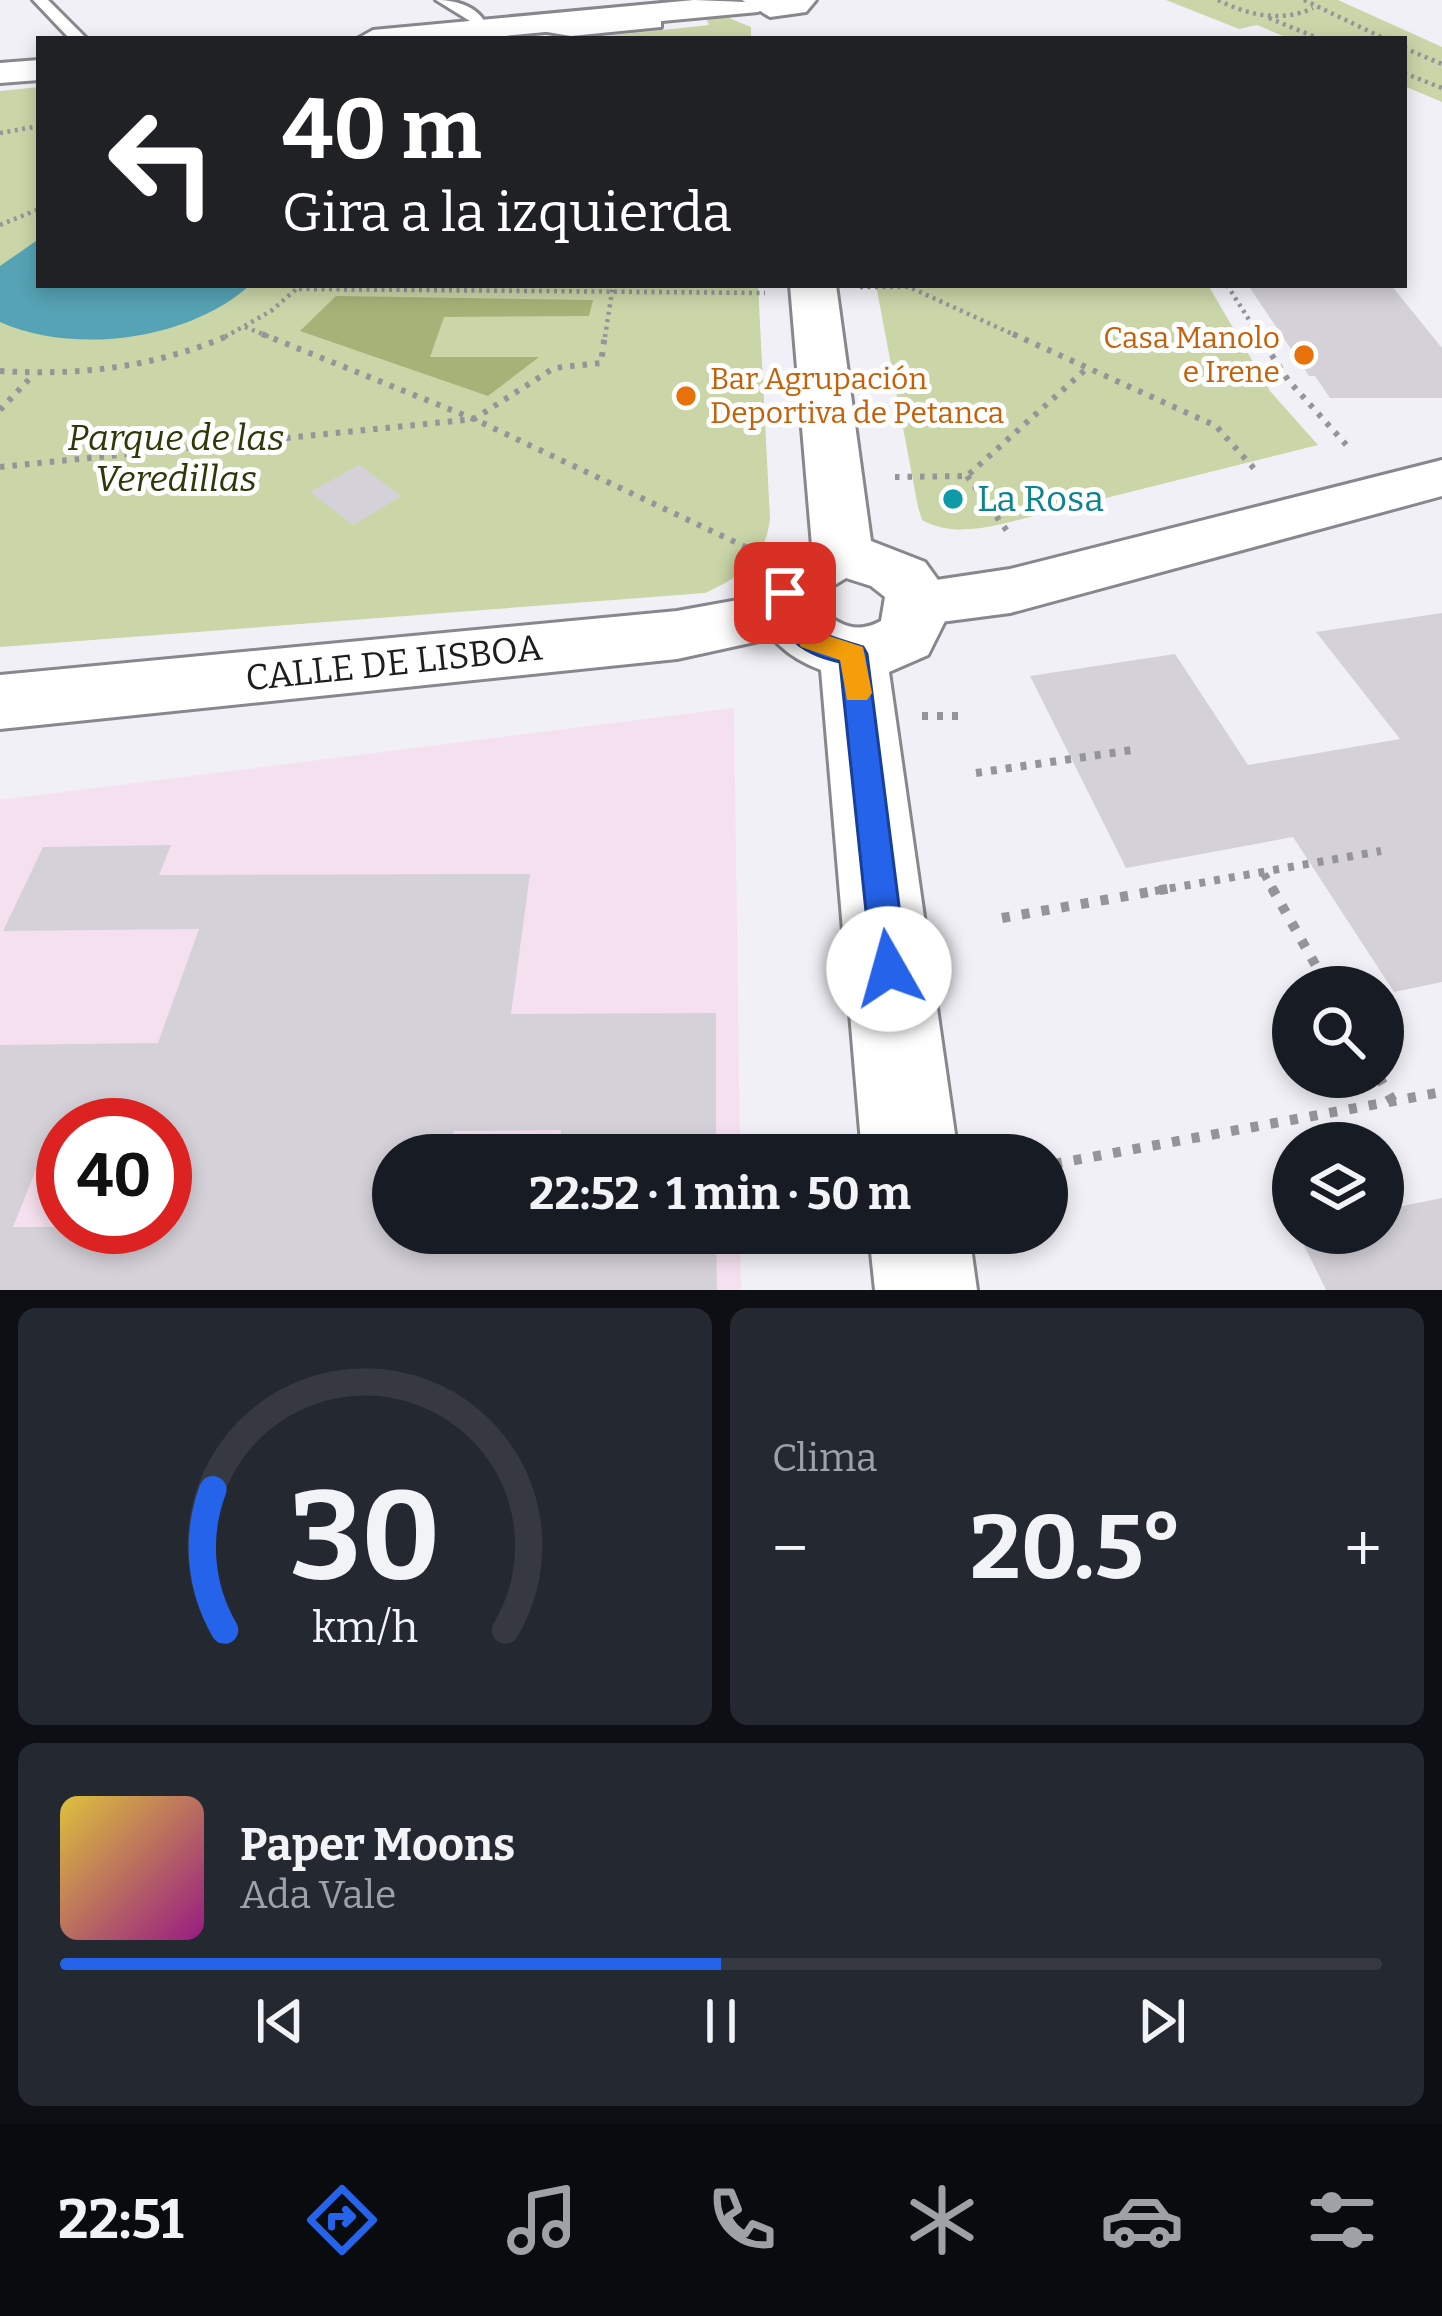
<!DOCTYPE html>
<html lang="es">
<head>
<meta charset="utf-8">
<style>
	:root { --surface:#171b24; --page:#242831; --text:#f1f3f6; --muted:#9ea1a6; --line:#363941; --accent:#2563eb }
	body { margin:0; font-family:Bitter,serif; background:var(--page); color:var(--text); height:100vh; display:flex; flex-direction:column; font-size:45px; white-space:nowrap }
	* { box-sizing:border-box; margin:0 }
	p { font-size:39px; color:var(--muted) }
	.icon { flex:none; width:66px; height:66px; fill:none; stroke:currentColor; stroke-width:2; stroke-linecap:round; stroke-linejoin:round }
	.map { position:relative; height:1290px; overflow:hidden }
	.side { display:flex; flex-direction:column; gap:18px; padding:18px; background:#0d0f14; flex:1 }
	.side>* { flex:none }
	.hud { position:absolute; left:36px; top:36px; width:1371px; height:252px; border-radius:0px; box-shadow:0 6px 18px #0003; background:#202124; color:#fff; overflow:hidden }
	.fabs { position:absolute; left:1272px; top:966px; display:grid; gap:24px }
	.fabs a { display:grid; place-items:center; width:132px; height:132px; border-radius:50%; background:var(--surface); box-shadow:0 6px 18px #0003; font-size:60px }
	.speed { position:absolute; left:36px; top:1098px; display:flex; gap:24px; font-size:60px; font-weight:700; text-align:center }
	.speed>* { display:grid; place-content:center; width:156px; height:156px; border-radius:50%; background:var(--surface); box-shadow:0 6px 18px #0003; line-height:1 }
	.speed .limit { border:18px solid #d22; background:#fff; color:#111 }
	.pin { position:absolute; display:grid; place-items:center; width:102px; height:102px; color:#fff; margin:-51px; border-radius:24px; box-shadow:0 6px 18px #0006 }
	.me { position:absolute; width:132px; margin:-66px; rotate:353deg; stroke-linejoin:round; filter:drop-shadow(0 0 9px #0008) }
	.turn { display:flex; align-items:center; gap:42px; height:252px; padding:0 48px; font-size:54px }
	.turn .icon { width:156px; height:156px; stroke-width:2.5 }
	.turn b { display:block; font-size:84px; line-height:102px }
	.big { font-size:90px; font-weight:700; line-height:1.1 }
	.side .tile { flex:1; display:flex; flex-direction:column; justify-content:center; gap:18px; min-width:0; padding:0 42px; border-radius:18px; background:var(--page) }
	.side .dial { align-items:center; gap:0 }
	.dial svg { height:312px; overflow:visible; fill:none; stroke:var(--line); stroke-width:7; stroke-linecap:round; text-anchor:middle }
	.dial text { fill:var(--text); stroke:none }
	.song { display:flex; align-items:center; gap:36px }
	.cover { width:144px; height:144px; border-radius:18px; background:linear-gradient(135deg,hsl(50 70% 55%),hsl(310 70% 35%)) }
	.played { height:12px; border-radius:6px; background:linear-gradient(90deg,var(--accent) 50%,var(--line) 50%) }
	.keys { display:flex; justify-content:space-around; direction:ltr }
	.heat { display:flex; justify-content:space-between; align-items:center; font-size:66px; direction:ltr }
	.side .tiles { flex:1; display:grid; gap:18px; grid-template-columns:1fr 1fr }
	.tile:last-child { grid-column:span 2 }
	.trip { position:absolute; left:372px; top:1134px; width:696px; height:120px; border-radius:60px; background:var(--surface); box-shadow:0 6px 18px #0003; font-weight:700; line-height:120px; text-align:center }
	.menu { display:flex; height:192px; justify-content:space-around; align-items:center; background:#090b0e; color:var(--muted) }
	.menu .icon { width:84px; height:84px }
	.menu .current { color:var(--accent) }
	.menu b { font-size:54px; color:var(--text) }
	.map>svg:first-child { display:block }
</style>
</head>
<body>
<div class="map">
<svg width="1442" height="1290" viewBox="0 0 1442 1290">
	<rect width="100%" height="100%" fill="#f1f0f6"/>
	<path fill="#f5e0ef" fill-rule="evenodd" d="M734,708l6,447h-347v78h347l1,57h-741v-490zM63,1125h102v102h-102z"/>
	<g fill="#cad5a8">
		<path d="M1166,0h172l104,47v55l-38,-16v-47h-114l-33,-14 -18,4z"/>
		<path d="M706,18h23l22,9v12h-172l130,-14z"/>
		<path d="M39,87v198h719l12,234c-5,42 -29,57 -65,74l-705,54v-556z"/>
		<path d="M876,285h332l62,106 48,54 -316,79c-29,6 -54,10 -80,-4l-4,-13z"/>
	</g>
	<path fill="#a5b378" d="M336,296l257,4 -4,16 -145,1 -14,40h109l-51,39 -188,-65z"/>
	<path fill="#55a3b5" d="M39,239v46h211c-62,56 -176,70 -250,37v-56z"/>
	<g fill="#d4d2d8" fill-rule="evenodd">
		<path d="M1248,285h143l51,63v50h-112l-15,-22h-6z"/>
		<path d="M359,465l43,31 -49,29 -43,-33z"/>
		<path d="M1442,613v369l-48,10 -101,-155 -167,31 -96,-192 145,-22 73,111 152,-26 -84,-107z"/>
		<path d="M171,845l-12,30 371,-1 -19,140 205,-1v142h-157l2,-25 -107,1 -4,24h-57v78h323l1,57h-717v-245l158,-2 41,-114 -196,2 40,-84zM54,1125h111v102h-152z"/>
		<path d="M1442,1198v92h-116l-28,-57h85v-23z"/>
	</g>
	<g fill="none" stroke-linecap="round" stroke-linejoin="round">
		<defs>
			<g id="service">
				<path d="M33,0h15l39,39h-17z"/>
				<path d="M436,0c21,0 45,7 52,29l-13,3 -5,-11z"/>
				<path d="M656,19l5,2v6l-90,9 -60,-10 8,-5 52,5z"/>
			</g>
			<g id="minor">
				<path d="M694,0l79,3 -15,9 -286,27h-115l16,-9z"/>
				<path d="M39,60v20l-39,3v-20z"/>
				<path d="M1442,460v36l-432,117 -92,12 -22,-7 -10,-16 10,-16 114,-17z"/>
				<path d="M787,591l23,7 9,16 -9,16 -133,29 -677,70v-54l677,-64z"/>
			</g>
			<g id="tertiary">
				<path d="M742,0h74l-10,12 -36,5z"/>
				<path d="M790,285h46l35,256 54,21 18,25 7,24 -22,44 -39,17 69,483h-96l-41,-485c-71,-26 -93,-96 -9,-124zM846,578l25,8 14,11 -4,24c-24,13 -40,5 -60,-11l-1,-16z"/>
				<path d="M869,1233h100l8,57h-102z"/>
			</g>
		</defs>
		<use href="#service" stroke="#88878d" stroke-width="6"/>
		<use href="#minor" stroke="#88878d" stroke-width="6"/>
		<use href="#tertiary" stroke="#88878d" stroke-width="6"/>
		<g stroke="#959599" stroke-width="4.5" stroke-dasharray="3 4.5" stroke-linecap="butt">
			<path d="M1218,0c30,15 63,23 95,8"/>
			<path d="M1304,0l81,39"/>
			<path d="M1269,18l51,21"/>
			<path d="M1404,48l38,16"/>
			<path d="M1404,73l38,15"/>
			<path d="M0,133l39,-7"/>
			<path d="M0,225l39,-16"/>
			<path d="M1227,285l33,52"/>
			<path d="M860,287h49l110,50"/>
			<path d="M299,289l466,4"/>
			<path d="M245,327l25,10"/>
			<path d="M225,337l46,-26 30,-26"/>
			<path d="M605,337l8,-52"/>
		</g>
		<g stroke="#959599" stroke-width="6" stroke-dasharray="4.5 8" stroke-linecap="butt">
			<path d="M262,334l212,85 280,132"/>
			<path d="M1013,334l203,92 42,47"/>
			<path d="M1258,334l30,46 62,69"/>
			<path d="M0,371c81,5 157,-4 232,-37"/>
			<path d="M0,410l33,-35"/>
			<path d="M0,467l474,-48 80,-51 47,-5 4,-29"/>
			<path d="M967,476l43,59"/>
			<path d="M895,477l72,-1 119,-107"/>
		</g>
		<g stroke="#959599" stroke-width="8" stroke-dasharray="6 9" stroke-linecap="butt">
			<path d="M922,716h42"/>
			<path d="M976,773l163,-24"/>
			<path d="M1264,874l10,17"/>
			<path d="M1155,891l226,-40"/>
		</g>
		<g stroke="#959599" stroke-width="10" stroke-dasharray="8 12" stroke-linecap="butt">
			<path d="M1272,888l56,99"/>
			<path d="M1002,918l170,-30"/>
			<path d="M1379,1077l14,25"/>
			<path d="M1054,1164l388,-72"/>
		</g>
		<use href="#service" fill="#fff" fill-rule="evenodd"/>
		<use href="#minor" fill="#fff" fill-rule="evenodd"/>
		<use href="#tertiary" fill="#fff" fill-rule="evenodd"/>
	</g>
	<path fill="#2563eb" stroke="#184099" stroke-width="3" d="M785,584l13,9c4,40 31,43 65,54l4,7 40,315 -5,11 -13,5 -12,-5 -5,-11 -32,-307c-39,-8 -65,-28 -68,-69z"/>
	<path fill="#f59e0b" d="M811,630l52,17 9,46 -5,7h-20l-7,-40 -39,-13 -4,-7z"/>
	<g fill="#e8710a" stroke="#fefefe" stroke-width="4.5">
		<circle cx="1304" cy="355" r="12"/>
		<circle cx="686" cy="396" r="12"/>
	</g>
	<circle fill="#0f9aa8" stroke="#fefefe" stroke-width="4.5" cx="953" cy="499" r="12"/>
	<g text-anchor="middle" dominant-baseline="central" stroke-width="10" stroke-linejoin="round" paint-order="stroke">
		<g font-size="30" fill="#c56008" stroke="#fefefe" text-anchor="end">
			<text x="1280" y="338">Casa Manolo<tspan x="1280" dy="34">e Irene</tspan></text>
			<text x="710" y="379" text-anchor="start">Bar Agrupación<tspan x="710" dy="34">Deportiva de Petanca</tspan></text>
		</g>
		<g font-size="36" font-style="italic" fill="#2f3809" stroke="#fefefe">
			<text x="176" y="438">Parque de las<tspan x="176" dy="41">Veredillas</tspan></text>
		</g>
		<g font-size="36" fill="#0d838f" stroke="#fefefe" text-anchor="start">
			<text x="977" y="499">La Rosa</text>
		</g>
		<g font-size="36" fill="#1d1d1f" stroke="#fefefe">
			<text transform="translate(394 663) rotate(-6)">CALLE DE LISBOA</text>
		</g>
	</g>
</svg>
<div class="fabs">
<a><svg class="icon" aria-label="search" viewBox="0 0 24 24"><circle cx="10" cy="10" r="6"/><path d="M15 15l6 6"/></svg></a>
<a><svg class="icon" aria-label="layers" viewBox="0 0 24 24"><path d="M12 4l9 5-9 5-9-5zM3 14l9 5 9-5"/></svg></a>
</div>
<div class="speed"><div class="limit">40</div></div>
<div class="pin" style="left:785px;top:593px;background:#d93025"><svg class="icon" aria-label="arrive" viewBox="0 0 24 24"><path d="M6 21V4h12l-3 4 3 4H6"/></svg></div>
<svg class="me" style="left:889px;top:969px" viewBox="-20 -20 40 40"><circle r="19" fill="#fff"/><path d="M0-13L10 11 0 6-10 11z" fill="#2563eb"/></svg>
<div class="trip">22:52 · 1 min · 50 m</div>
<div class="hud">
<div class="turn"><svg class="icon" aria-label="left" viewBox="0 0 24 24"><path d="M17 20v-9H6M10 6l-5 5 5 5"/></svg><div><b>40 m</b>Gira a la izquierda</div></div>
</div>
</div>
<section class="side">
<div class="tiles">
<div class="tile dial"><svg viewBox="0 0 100 80">
<path d="M14 69A42 42 0 1 1 86 69"/>
<path d="M14 69A42 42 0 0 1 11 33" stroke="#2563eb"/>
<text x="50" y="56" font-size="32" font-weight="700">30</text>
<text x="50" y="72" font-size="11">km/h</text>
</svg></div>
<div class="tile"><p>Clima</p>
<div class="heat"><a>−</a><b class="big">20.5°</b><a>+</a></div>
</div>
<div class="tile">
<div class="song"><i class="cover"></i><div><b>Paper Moons</b><p>Ada Vale</p></div></div>
<div class="played"></div>
<div class="keys"><svg class="icon" aria-label="previous" viewBox="0 0 24 24"><path d="M18 5L8 12l10 7zM5 5v14"/></svg><svg class="icon" aria-label="pause" viewBox="0 0 24 24"><path d="M8 5v14M16 5v14"/></svg><svg class="icon" aria-label="next" viewBox="0 0 24 24"><path d="M6 5l10 7-10 7zM19 5v14"/></svg></div>
</div>
</div>
</section>
<nav class="menu">
<b>22:51</b>
<svg class="icon current" aria-label="directions" viewBox="0 0 24 24"><path d="M12 3l9 9-9 9-9-9zM9 14v-3h6M13 9l2 2-2 2"/></svg>
<svg class="icon" aria-label="music" viewBox="0 0 24 24"><path d="M9 18V5l10-2v13"/><circle cx="6" cy="18" r="3"/><circle cx="16" cy="16" r="3"/></svg>
<svg class="icon" aria-label="phone" viewBox="0 0 24 24"><path d="M5 4h4l2 5-3 2q2 4 5 5l2-3 5 2v4C11 20 4 13 5 4z"/></svg>
<svg class="icon" aria-label="climate" viewBox="0 0 24 24"><path d="M12 3v18M4 7l16 10M4 17L20 7"/></svg>
<svg class="icon" aria-label="car" viewBox="0 0 24 24"><path d="M5 17H2v-5l4-1 3-4h7l3 4 3 1v5h-3M9 17h6M6 11h13"/><circle cx="7" cy="17" r="2"/><circle cx="17" cy="17" r="2"/></svg>
<svg class="icon" aria-label="filters" viewBox="0 0 24 24"><path d="M4 7h16M4 17h16"/><circle cx="9" cy="7" r="2"/><circle cx="15" cy="17" r="2"/></svg>
</nav>
</body>
</html>
